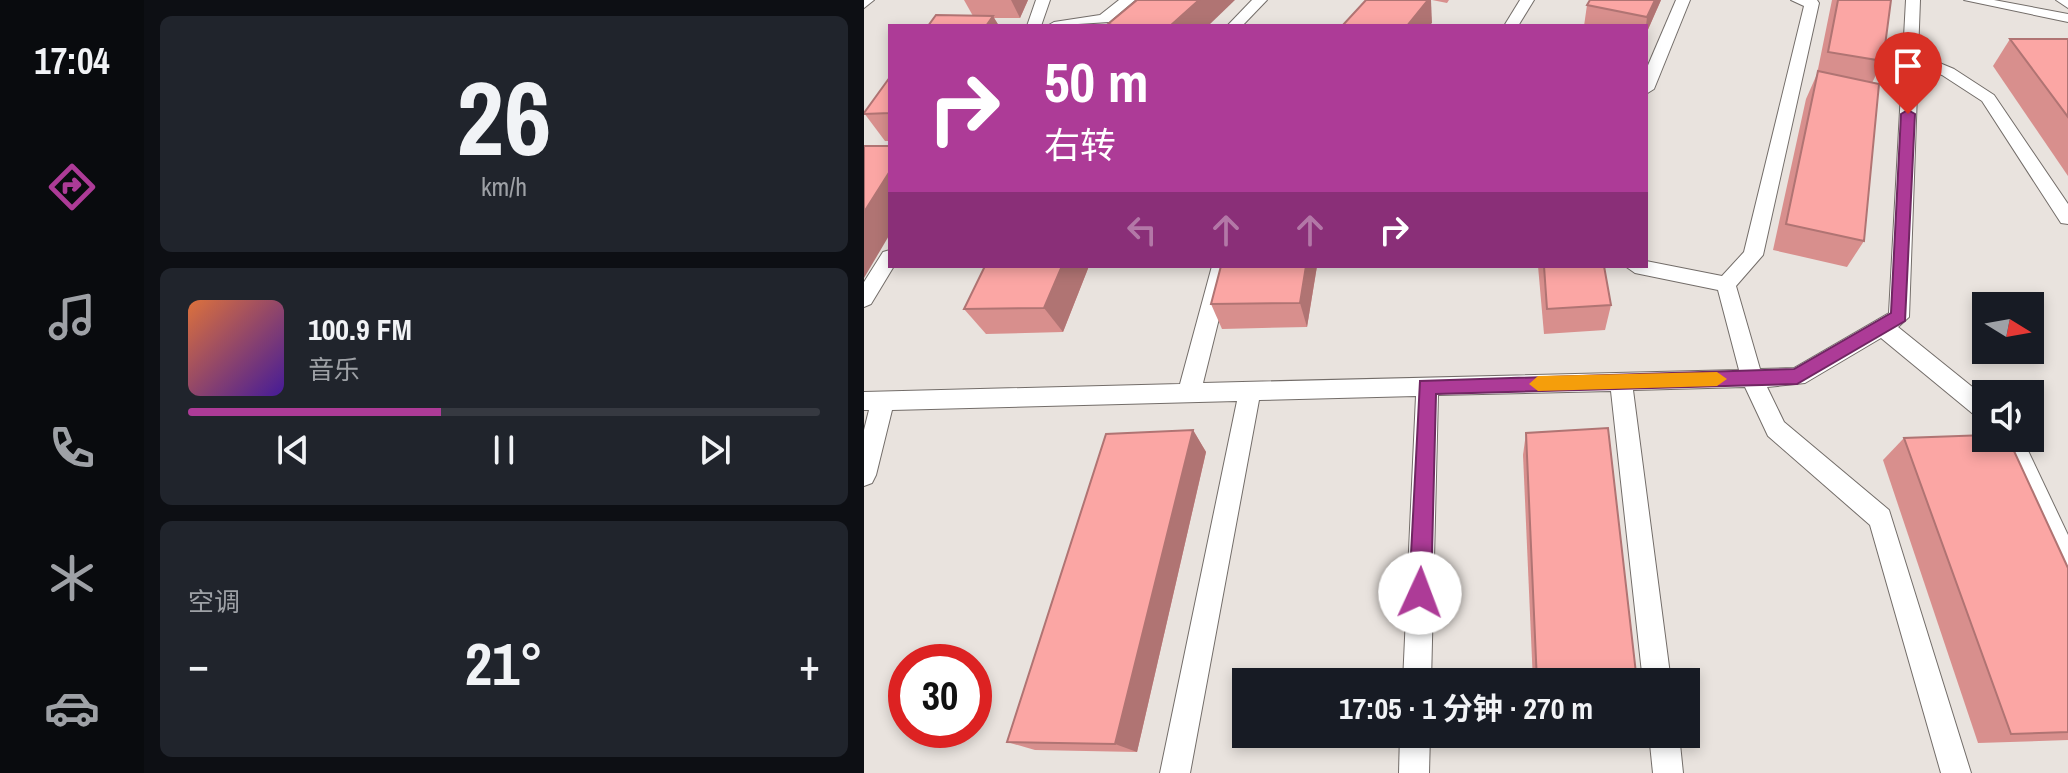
<!DOCTYPE html>
<html lang="zh">
<head>
<meta charset="utf-8">
<style>
	:root { --surface:#171b24; --page:#20242c; --text:#f1f3f6; --muted:#9ea1a6; --line:#363941; --accent:#ad3b97 }
	body { margin:0; font-family:"Archivo Narrow","Noto Sans SC",sans-serif; background:var(--page); color:var(--text); height:100vh; display:flex; flex-direction:column; font-size:30px; white-space:nowrap }
	* { box-sizing:border-box; margin:0 }
	p { font-size:26px; color:var(--muted) }
	.icon { flex:none; width:44px; height:44px; fill:none; stroke:currentColor; stroke-width:2; stroke-linecap:round; stroke-linejoin:round }
	.map { position:relative; flex:1; overflow:hidden }
	.details { display:flex; flex-direction:column; gap:16px; padding:16px; background:#0d0f14; width:720px }
	.details>* { flex:none }
	.top-card { position:absolute; left:24px; top:24px; width:760px; height:244px; border-radius:0px; box-shadow:0 4px 12px #0003; background:#ad3b97; color:#fff; overflow:hidden }
	.needle { width:52px; rotate:101deg }
	.tools { position:absolute; left:1108px; top:292px; display:grid; gap:16px }
	.tools a { display:grid; place-items:center; width:72px; height:72px; border-radius:0px; background:var(--surface); box-shadow:0 4px 12px #0003; font-size:40px }
	.speed { position:absolute; left:24px; top:644px; display:flex; gap:16px; font-size:40px; font-weight:700; text-align:center }
	.speed>* { display:grid; place-content:center; width:104px; height:104px; border-radius:50%; background:var(--surface); box-shadow:0 4px 12px #0003; line-height:1 }
	.speed .limit { border:12px solid #d22; background:#fff; color:#111 }
	.pin { position:absolute; display:grid; place-items:center; width:68px; height:68px; color:#fff; margin:-82px -34px; border-radius:50% 50% 50% 0; rotate:-45deg; box-shadow:0 0 8px #0007 }
	.pin .icon { rotate:45deg }
	.me { position:absolute; width:88px; margin:-44px; rotate:2deg; stroke-linejoin:round; filter:drop-shadow(0 0 6px #0008) }
	.turn { display:flex; align-items:center; gap:28px; height:168px; padding:0 24px; font-size:36px }
	.turn .icon { width:104px; height:104px; stroke-width:2.5 }
	.turn b { display:block; font-size:56px; line-height:68px }
	.lanes { display:flex; align-items:center; height:76px; padding:0 24px; background:#0003; justify-content:center; gap:40px; direction:ltr }
	.lanes .off { opacity:.35 }
	.big { font-size:60px; font-weight:700; line-height:1.1 }
	.details .tile { flex:1; display:flex; flex-direction:column; justify-content:center; gap:12px; min-width:0; padding:0 28px; border-radius:12px; background:var(--page) }
	.details .dial { align-items:center; gap:0 }
	.dial b { font-size:104px; line-height:1 }
	.song { display:flex; align-items:center; gap:24px }
	.cover { width:96px; height:96px; border-radius:12px; background:linear-gradient(135deg,hsl(20 70% 55%),hsl(260 70% 35%)) }
	.played { height:8px; border-radius:4px; background:linear-gradient(90deg,var(--accent) 40%,var(--line) 40%) }
	.keys { display:flex; justify-content:space-around; direction:ltr }
	.heat { display:flex; justify-content:space-between; align-items:center; font-size:44px; direction:ltr }
	.trip { position:absolute; left:368px; top:668px; width:468px; height:80px; border-radius:0px; background:var(--surface); box-shadow:0 4px 12px #0003; font-weight:700; line-height:80px; text-align:center }
	main { display:flex; flex:1; min-height:0 }
	.menu { display:flex; flex-direction:column; width:144px; justify-content:space-around; align-items:center; background:#090b0e; color:var(--muted) }
	.menu .icon { width:56px; height:56px }
	.menu .current { color:var(--accent) }
	.menu b { font-size:36px; color:var(--text) }
	.map>svg:first-child { display:block }
</style>
</head>
<body>
<main>
<nav class="menu">
<b>17:04</b>
<svg class="icon current" aria-label="directions" viewBox="0 0 24 24"><path d="M12 3l9 9-9 9-9-9zM9 14v-3h6M13 9l2 2-2 2"/></svg>
<svg class="icon" aria-label="music" viewBox="0 0 24 24"><path d="M9 18V5l10-2v13"/><circle cx="6" cy="18" r="3"/><circle cx="16" cy="16" r="3"/></svg>
<svg class="icon" aria-label="phone" viewBox="0 0 24 24"><path d="M5 4h4l2 5-3 2q2 4 5 5l2-3 5 2v4C11 20 4 13 5 4z"/></svg>
<svg class="icon" aria-label="climate" viewBox="0 0 24 24"><path d="M12 3v18M4 7l16 10M4 17L20 7"/></svg>
<svg class="icon" aria-label="car" viewBox="0 0 24 24"><path d="M5 17H2v-5l4-1 3-4h7l3 4 3 1v5h-3M9 17h6M6 11h13"/><circle cx="7" cy="17" r="2"/><circle cx="17" cy="17" r="2"/></svg>
</nav>
<section class="details">
<div class="tile dial"><b>26</b><p>km/h</p></div>
<div class="tile">
<div class="song"><i class="cover"></i><div><b>100.9 FM</b><p>音乐</p></div></div>
<div class="played"></div>
<div class="keys"><svg class="icon" aria-label="previous" viewBox="0 0 24 24"><path d="M18 5L8 12l10 7zM5 5v14"/></svg><svg class="icon" aria-label="pause" viewBox="0 0 24 24"><path d="M8 5v14M16 5v14"/></svg><svg class="icon" aria-label="next" viewBox="0 0 24 24"><path d="M6 5l10 7-10 7zM19 5v14"/></svg></div>
</div>
<div class="tile"><p>空调</p>
<div class="heat"><a>−</a><b class="big">21°</b><a>+</a></div>
</div>
</section>
<div class="map">
<svg width="1204" height="773" viewBox="0 0 1204 773">
	<rect width="100%" height="100%" fill="#e9e3de"/>
	<g fill="none" stroke-linecap="round" stroke-linejoin="round">
		<defs>
			<g id="street">
				<path d="M0,0h10l-10,8z"/>
				<path d="M172,0h14l-9,26h-14z"/>
				<path d="M255,0h16l-26,22 -62,4 7,-4 46,-7z"/>
				<path d="M388,0h15l-25,26h-15z"/>
				<path d="M656,0h14l-16,26h-14z"/>
				<path d="M812,0h14l-36,89 -8,5v-24z"/>
				<path d="M927,0h26l2,3 -56,252 -27,31 24,83 34,-1 95,-55 17,-313h14l-2,54 36,15 40,26 74,109v20l-7,-1 -79,-122 -40,-26 -24,-10 -9,252 -11,10 88,71v23l-8,-3 -97,-80 -76,45 -38,4 17,35 105,88 82,263h-30l-71,-248 -102,-89 -23,-49 -112,3 38,292h-28l-32,-291 -173,4 -7,287h-28l13,-286 -157,4 -69,373h-30l77,-372 -345,9 -16,65 -4,8 -8,3v-56l5,-20h-5v-18l316,-8 32,-118h20l-29,117 536,-13 -21,-80 -83,-17 -10,-7h21v-5l76,15 22,-24 60,-246z"/>
				<path d="M1100,0h30l74,14v8z"/>
				<path d="M26,250v16h4l-23,38 -7,3v-25l19,-30z"/>
				<path d="M1134,438h24l46,97v39l-9,-3z"/>
				<path d="M536,734h30l-1,39h-30z"/>
				<path d="M785,734h30l4,39h-30z"/>
			</g>
			<path id="secondary" d="M1192,0h12v8z"/>
		</defs>
		<use href="#street" stroke="#736d69" stroke-width="2"/>
		<use href="#secondary" stroke="#736d69" stroke-width="2"/>
		<use href="#street" fill="#fff" fill-rule="evenodd"/>
		<use href="#secondary" fill="#fff" fill-rule="evenodd"/>
	</g>
	<g fill="#d88f8d">
		<path d="M100,0h64l-8,18h-26l5,8h-71l45,-10z"/>
		<path d="M568,0h17l-2,3z"/>
		<path d="M797,0l-15,34v-8h-62l3,-21z"/>
		<path d="M968,0h59l-8,61 -11,22 -8,158 -17,26 -74,-17 33,-151 11,-25z"/>
		<path d="M1146,39h58v137l-75,-110z"/>
		<path d="M26,77v64h-5l-21,-28z"/>
		<path d="M121,266h104l-26,66 -77,2 -22,-25z"/>
		<path d="M357,266h96l-10,61 -85,2 -11,-25z"/>
		<path d="M674,266h66l7,39 -6,25 -61,4z"/>
		<path d="M329,430l13,22 -69,300 -102,-2 -28,-8z"/>
		<path d="M662,433l111,249h-104l-10,-227z"/>
		<path d="M1040,438l164,130v172l-90,3 -95,-283z"/>
		<path d="M671,734h105l-8,7 -97,3z"/>
	</g>
	<g fill="#b07473">
		<path d="M147,0h17l-8,18z"/>
		<path d="M335,0h36l-27,26h-38z"/>
		<path d="M564,0h3l1,23 -3,3h-22z"/>
		<path d="M791,0h6l-15,34v-8l1,-9z"/>
		<path d="M129,16l6,10h-13z"/>
		<path d="M26,171v63l-26,44v-66z"/>
		<path d="M198,266h27l-26,66 -19,-24z"/>
		<path d="M442,266h11l-10,61 -7,-24z"/>
		<path d="M329,430l13,22 -69,300 -22,-8z"/>
	</g>
	<g fill="#fba6a4" stroke="#b07473" stroke-width="2">
		<path d="M273,0h62l-29,26h-54l-8,-2z"/>
		<path d="M502,0h62l-21,26h-65z"/>
		<path d="M726,0h65l-8,17 -60,-12z"/>
		<path d="M974,0h53l-8,61 -55,-9z"/>
		<path d="M72,15l57,1 -7,10h-58z"/>
		<path d="M1146,39h58v78z"/>
		<path d="M954,71l61,13 -15,157 -78,-17z"/>
		<path d="M26,77v36l-26,1v-1z"/>
		<path d="M0,146h26v25l-26,41z"/>
		<path d="M121,266h77l-18,42 -80,1z"/>
		<path d="M357,266h85l-6,37 -89,1z"/>
		<path d="M680,266h60l7,39 -64,4z"/>
		<path d="M744,428l29,254h-100l-11,-249z"/>
		<path d="M329,430l-78,314 -108,-2 99,-308z"/>
		<path d="M1122,435v3h22l60,130v164l-57,2 -107,-296z"/>
	</g>
	<path fill="#ad3b97" stroke="#702662" stroke-width="2" d="M1044,110l7,4 -10,207 -108,63 -361,10 -5,199 -4,8 -7,3 -8,-3 -3,-8 11,-212 374,-12 97,-56 10,-199z"/>
	<path fill="#f59e0b" d="M853,372l10,7 -10,7 -179,5 -9,-7 9,-8z"/>
</svg>
<div class="tools">
<a><svg class="needle" viewBox="-14 -14 28 28"><path d="M0-13l5 13h-10z" fill="#e53935"/><path d="M0 13l5-13h-10z" fill="#9ea1a6"/></svg></a>
<a><svg class="icon" aria-label="sound" viewBox="0 0 24 24"><path d="M4 9h4l5-4v14l-5-4H4zM17 9q2 3 0 6"/></svg></a>
</div>
<div class="speed"><div class="limit">30</div></div>
<div class="pin" style="left:1044px;top:114px;background:#d93025"><svg class="icon" aria-label="arrive" viewBox="0 0 24 24"><path d="M6 21V4h12l-3 4 3 4H6"/></svg></div>
<svg class="me" style="left:556px;top:593px" viewBox="-20 -20 40 40"><circle r="19" fill="#fff"/><path d="M0-13L10 11 0 6-10 11z" fill="#ad3b97"/></svg>
<div class="trip">17:05 · 1 分钟 · 270 m</div>
<div class="top-card">
<div class="turn"><svg class="icon" aria-label="right" viewBox="0 0 24 24"><path d="M7 20v-9h11M14 6l5 5-5 5"/></svg><div><b>50 m</b>右转</div></div>
<div class="lanes"><svg class="icon off" aria-label="left" viewBox="0 0 24 24"><path d="M17 20v-9H6M10 6l-5 5 5 5"/></svg><svg class="icon off" aria-label="ahead" viewBox="0 0 24 24"><path d="M12 20V5M6 11l6-6 6 6"/></svg><svg class="icon off" aria-label="ahead" viewBox="0 0 24 24"><path d="M12 20V5M6 11l6-6 6 6"/></svg><svg class="icon" aria-label="right" viewBox="0 0 24 24"><path d="M7 20v-9h11M14 6l5 5-5 5"/></svg></div>
</div>
</div>
</main>
</body>
</html>
